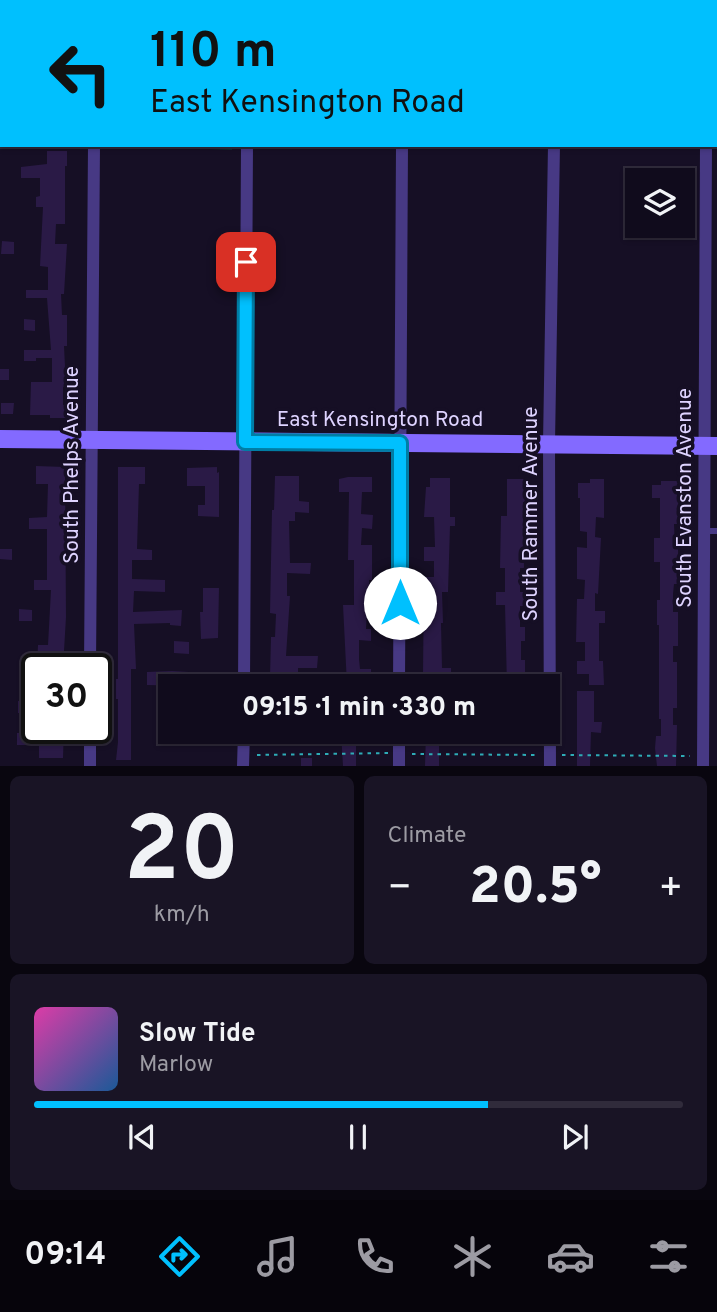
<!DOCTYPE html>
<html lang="en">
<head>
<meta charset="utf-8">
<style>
	:root { --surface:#100b1c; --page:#191425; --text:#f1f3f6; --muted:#9c9ba3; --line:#302b3b; --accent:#00c0fe }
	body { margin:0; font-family:Overpass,sans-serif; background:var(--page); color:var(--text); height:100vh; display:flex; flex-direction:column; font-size:26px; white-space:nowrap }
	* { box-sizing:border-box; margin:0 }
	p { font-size:23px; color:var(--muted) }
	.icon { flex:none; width:38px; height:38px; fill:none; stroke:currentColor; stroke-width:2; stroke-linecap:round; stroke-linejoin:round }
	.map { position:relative; height:766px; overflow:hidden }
	.panel { display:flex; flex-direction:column; gap:10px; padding:10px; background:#09060f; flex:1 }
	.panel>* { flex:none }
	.hud { position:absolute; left:0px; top:0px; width:718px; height:147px; box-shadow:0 2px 5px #0004,0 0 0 2px var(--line); background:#00c0fe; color:#111; overflow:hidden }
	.controls { position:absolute; left:625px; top:168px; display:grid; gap:14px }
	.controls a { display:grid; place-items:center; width:70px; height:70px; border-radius:0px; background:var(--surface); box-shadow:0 2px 5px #0004,0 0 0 2px var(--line); font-size:35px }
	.speed { position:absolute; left:21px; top:653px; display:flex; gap:14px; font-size:35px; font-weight:700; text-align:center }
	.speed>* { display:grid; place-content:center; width:91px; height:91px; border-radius:50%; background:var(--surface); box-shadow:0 2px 5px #0004,0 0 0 2px var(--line); line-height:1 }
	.speed .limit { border:4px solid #111; border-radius:10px; background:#fff; color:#111 }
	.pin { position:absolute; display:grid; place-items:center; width:60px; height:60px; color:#fff; margin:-30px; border-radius:14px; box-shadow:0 4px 10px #0006 }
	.me { position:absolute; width:77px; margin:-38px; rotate:0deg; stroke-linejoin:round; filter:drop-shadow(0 0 5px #0008) }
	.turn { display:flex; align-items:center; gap:24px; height:147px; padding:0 35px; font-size:32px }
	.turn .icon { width:91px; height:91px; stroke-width:2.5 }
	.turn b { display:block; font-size:49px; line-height:60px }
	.big { font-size:52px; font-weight:800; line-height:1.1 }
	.panel .card { flex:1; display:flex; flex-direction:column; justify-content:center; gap:10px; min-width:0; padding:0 24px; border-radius:10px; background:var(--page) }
	.panel .dial { align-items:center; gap:0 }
	.dial b { font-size:91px; line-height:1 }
	.song { display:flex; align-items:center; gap:21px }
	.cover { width:84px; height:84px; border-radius:10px; background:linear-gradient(135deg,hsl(320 70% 55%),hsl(210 70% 35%)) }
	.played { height:7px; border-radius:4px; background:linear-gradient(90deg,var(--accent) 70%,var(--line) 70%) }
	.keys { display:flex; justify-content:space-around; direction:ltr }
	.heat { display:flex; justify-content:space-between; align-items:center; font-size:38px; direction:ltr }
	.panel .tiles { flex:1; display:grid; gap:10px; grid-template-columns:1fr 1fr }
	.card:last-child { grid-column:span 2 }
	.trip { position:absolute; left:158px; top:674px; width:402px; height:70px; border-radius:0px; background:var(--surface); box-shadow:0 2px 5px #0004,0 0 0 2px var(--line); font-weight:800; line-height:70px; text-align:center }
	.tab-bar { display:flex; height:112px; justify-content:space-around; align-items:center; background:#06040b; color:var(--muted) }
	.tab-bar .icon { width:49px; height:49px }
	.tab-bar .active { color:var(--accent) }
	.tab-bar b { font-size:32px; color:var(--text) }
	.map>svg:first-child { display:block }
</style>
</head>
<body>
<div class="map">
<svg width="717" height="766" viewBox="0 0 717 766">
	<rect width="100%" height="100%" fill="#160f25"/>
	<path fill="#122c2f" d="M115,145h117v5z"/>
	<g fill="#2a1a46">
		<path d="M47,151h20v15h-2v58h-9l-1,20h12l-3,50h-3l1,21h5v31h-3l2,41h-3v18h3v13h-16v-3h-20l1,-33h21v-24h-16v3h-12v-11h27l-4,-52h-21v-8h22v-23l-8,-1 3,-59h-7v-10l4,-1v-18h-19v-11l26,-3z"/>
		<path d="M2,241l12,1v12h-13z"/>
		<path d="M24,319l11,1v11l-11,-1z"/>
		<rect x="0" y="369" width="9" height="11"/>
		<path d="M1,403h13l-1,11h-12z"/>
		<path d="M36,466l29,1 1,150 -3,51 -26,-1 1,-22h10l3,-55h-17v-10h13v-51h-18v-11l18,-1 1,-33h-12z"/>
		<path d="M118,467h27v17h-6l-2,65 15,1v10h-20v19l33,1v12l-31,-1 -1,21 49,-2 -1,16 -11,-1v-2l-36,1 2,45h-5v91h-15l2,-18v-43h-2v-20h2z"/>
		<path d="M217,467v6l2,-1v45l-21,-1v-11h7v-19h-18v-18z"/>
		<path d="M275,476h24v25l10,1v11l-14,-1v9h-6l1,42h21l-1,11 -23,-1v23h3l-4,60h32l-1,12h-19v15h-23v-6h-5l1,-40h4l1,-23 -6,-1 2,-103h2z"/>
		<path d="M348,477h24v15h-10l-1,22 12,1 -1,14 -10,-1 -1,17h11v35h-3l2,31h-4l-1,18h5v12l-12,-1v19l1,10h11v16h-24l-4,-80h11v-45h-6l1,-68h-10v-13z"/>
		<path d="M430,478h20v39h5v9h-5l-2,66h-6l1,31h-2l1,45h9v16h-24v-10h-4l1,-97h10v-16h-10v-14h11l-1,-30h-10l2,-30h4z"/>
		<path d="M507,479h18l1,23h-3l1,66h-4v24h5v14h-5v21h5v14h-4v19h4v26h-18l-2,-81h-9v-13h9v-24h-5l1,-52h6z"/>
		<path d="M590,479h14v39l-8,-1 -1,20 6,1 -3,56 -3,-1v18h10v12h-6v38h4l1,24h-15v-11h-12v-13h8v-19h-9l1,-43h7l1,-19 -8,-1v-32l10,1v-16l-7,-1v-33h-2v-15h12z"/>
		<path d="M661,481h17l1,43h-5l1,24h3l1,36h-5l-1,10v18h5v34h-5v16h4v46h-4v17h4l-1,41h-19l-2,-18 1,-12h5v-17h-2v-94h-2v-25h3v-38h-6v-24h6v-40h-8v-13h9z"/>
		<path d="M0,549h12v11l-12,-1z"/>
		<path d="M203,588h16l-1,50 -17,1 -1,-27h3z"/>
		<path d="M19,609l13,1v11h-13z"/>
		<path d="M174,641l15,1v12l-15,-1z"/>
		<path d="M172,671l17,1v14l-42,-1v-13z"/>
		<path d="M577,691h17v31h8l-1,11 -10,-1 -1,34h-13z"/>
		<path d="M18,701l19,1v12l-19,-1z"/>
		<path d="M49,728h15l-1,30h-24v-17l9,1z"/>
		<rect x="271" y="732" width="25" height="12"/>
		<path d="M341,732h25v12h-10v22h-13z"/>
		<path d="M426,732h15l-1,5h7l-1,9h-7v20h-14z"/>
		<rect x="506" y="732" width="18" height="12"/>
		<path d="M17,733h11l1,12h-12z"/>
		<rect x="301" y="758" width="11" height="8"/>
	</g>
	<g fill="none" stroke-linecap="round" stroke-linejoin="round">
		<g stroke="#2eacb7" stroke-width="2" stroke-dasharray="3.5 5" stroke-linecap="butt">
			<path d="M412,754l127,1"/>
			<path d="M257,755l132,-2"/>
			<path d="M562,755l128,1"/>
		</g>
		<path stroke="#473984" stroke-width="6" d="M704,531h13"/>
		<g stroke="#473984" stroke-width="12">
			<path d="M96,2v-2"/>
			<path d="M248,2v-2"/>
			<path d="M402,2v-2"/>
			<path d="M555,2v-2"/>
			<path d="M706,2v-2"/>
			<path d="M90,668l4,-523"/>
			<path d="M244,686l3,-541"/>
			<path d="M399,686l3,-541"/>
			<path d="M90,766v-38"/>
			<path d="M243,766l1,-34"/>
			<path d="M399,766v-34"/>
			<path d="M550,766l-1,-323 5,-298"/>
			<path d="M703,766l3,-621"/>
		</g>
		<path stroke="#836aff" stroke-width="18" d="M0,439l717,7"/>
	</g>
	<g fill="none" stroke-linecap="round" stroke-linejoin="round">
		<defs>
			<path id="route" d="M246,262l-1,180 155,1v160"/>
		</defs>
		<use href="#route" stroke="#007da5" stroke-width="18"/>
		<use href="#route" stroke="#00c0fe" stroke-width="12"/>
	</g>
	<g text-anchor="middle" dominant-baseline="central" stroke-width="7" stroke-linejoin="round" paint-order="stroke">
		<g font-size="21" fill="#ded3ff" stroke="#160f25">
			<text x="380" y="420">East Kensington Road</text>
			<text transform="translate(72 465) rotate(-90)">South Phelps Avenue</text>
			<text transform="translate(685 498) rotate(-90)">South Evanston Avenue</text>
			<text transform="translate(531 514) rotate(-90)">South Rammer Avenue</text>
		</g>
	</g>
</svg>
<div class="controls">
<a><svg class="icon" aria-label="layers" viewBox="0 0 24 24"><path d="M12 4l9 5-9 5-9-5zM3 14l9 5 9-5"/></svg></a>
</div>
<div class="speed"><div class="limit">30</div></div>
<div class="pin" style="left:246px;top:262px;background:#d93025"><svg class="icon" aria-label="arrive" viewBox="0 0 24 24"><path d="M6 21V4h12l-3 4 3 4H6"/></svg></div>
<svg class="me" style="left:400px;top:603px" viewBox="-20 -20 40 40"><circle r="19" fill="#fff"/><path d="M0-13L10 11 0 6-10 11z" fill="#00c0fe"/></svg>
<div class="trip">09:15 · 1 min · 330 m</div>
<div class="hud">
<div class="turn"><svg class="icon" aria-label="left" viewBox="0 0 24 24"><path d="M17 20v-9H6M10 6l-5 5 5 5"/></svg><div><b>110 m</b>East Kensington Road</div></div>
</div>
</div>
<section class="panel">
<div class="tiles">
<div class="card dial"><b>20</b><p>km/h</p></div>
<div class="card"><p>Climate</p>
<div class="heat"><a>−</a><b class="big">20.5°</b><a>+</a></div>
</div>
<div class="card">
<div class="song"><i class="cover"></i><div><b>Slow Tide</b><p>Marlow</p></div></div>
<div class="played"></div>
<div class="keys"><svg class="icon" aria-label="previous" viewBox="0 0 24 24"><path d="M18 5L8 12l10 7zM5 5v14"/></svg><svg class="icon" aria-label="pause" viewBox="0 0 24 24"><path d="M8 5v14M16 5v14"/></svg><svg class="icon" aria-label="next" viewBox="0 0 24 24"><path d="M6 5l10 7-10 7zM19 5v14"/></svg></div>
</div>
</div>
</section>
<nav class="tab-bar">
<b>09:14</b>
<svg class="icon active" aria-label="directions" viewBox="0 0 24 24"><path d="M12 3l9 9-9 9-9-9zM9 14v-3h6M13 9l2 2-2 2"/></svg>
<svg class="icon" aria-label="music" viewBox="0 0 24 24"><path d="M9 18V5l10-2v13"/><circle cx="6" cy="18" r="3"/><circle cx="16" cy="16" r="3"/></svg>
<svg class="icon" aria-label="phone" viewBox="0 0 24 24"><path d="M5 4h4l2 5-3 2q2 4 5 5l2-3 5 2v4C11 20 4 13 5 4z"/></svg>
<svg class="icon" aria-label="climate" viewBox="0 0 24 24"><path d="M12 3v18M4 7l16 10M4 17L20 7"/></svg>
<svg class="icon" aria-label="car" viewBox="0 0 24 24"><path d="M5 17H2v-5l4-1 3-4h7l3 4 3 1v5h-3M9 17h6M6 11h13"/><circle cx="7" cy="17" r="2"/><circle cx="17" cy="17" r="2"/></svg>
<svg class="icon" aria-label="filters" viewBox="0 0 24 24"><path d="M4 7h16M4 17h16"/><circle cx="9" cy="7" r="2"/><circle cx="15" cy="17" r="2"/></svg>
</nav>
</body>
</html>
